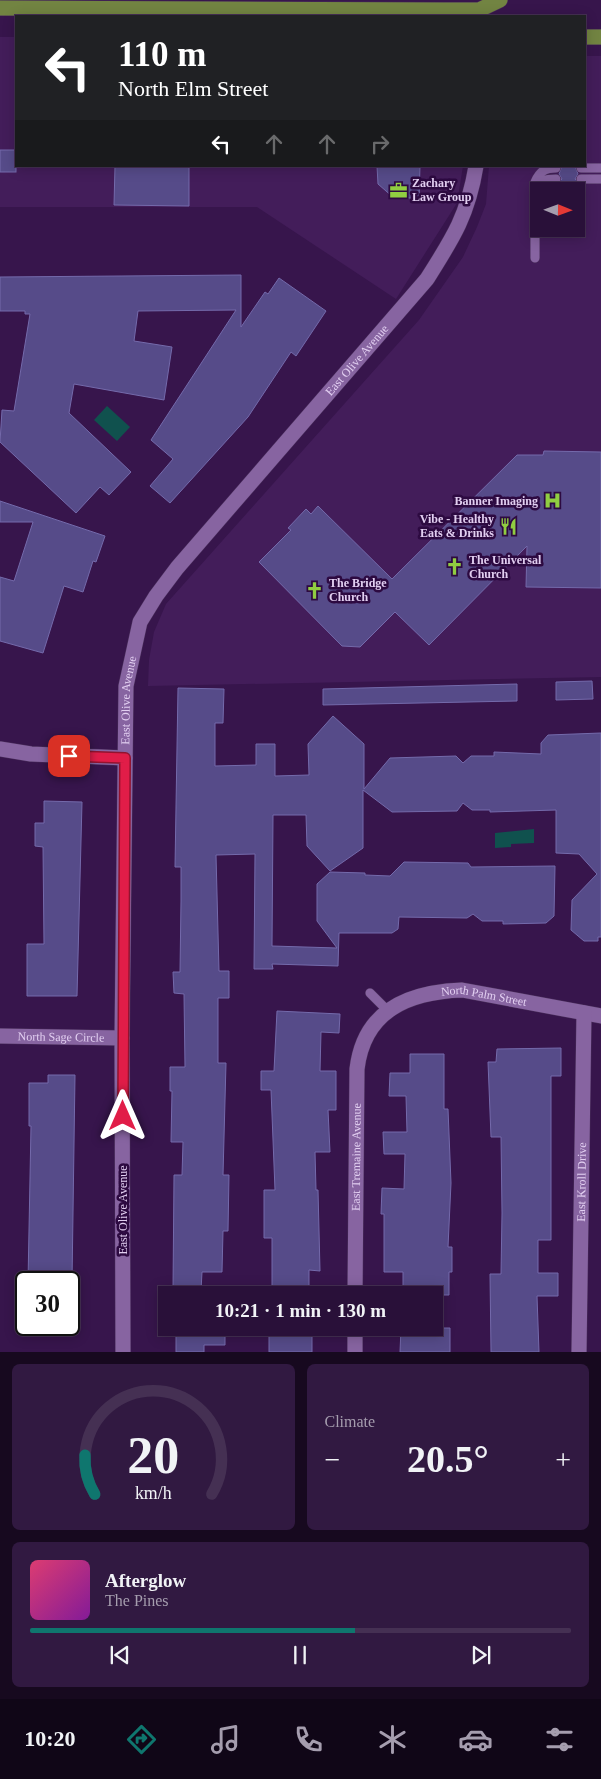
<!DOCTYPE html>
<html lang="en">
<head>
<meta charset="utf-8">
<style>
	:root { --surface:#291039; --page:#311941; --text:#f1f3f6; --muted:#a59dae; --line:#453053; --accent:#0f766e }
	body { margin:0; font-family:Georgia,serif; background:var(--page); color:var(--text); height:100vh; display:flex; flex-direction:column; font-size:19px; white-space:nowrap }
	* { box-sizing:border-box; margin:0 }
	p { font-size:16px; color:var(--muted) }
	.icon { flex:none; width:28px; height:28px; fill:none; stroke:currentColor; stroke-width:2; stroke-linecap:round; stroke-linejoin:round }
	.map { position:relative; height:1352px; overflow:hidden }
	.drawer { display:flex; flex-direction:column; gap:12px; padding:12px; background:#17091f; flex:1 }
	.drawer>* { flex:none }
	.hud { position:absolute; left:15px; top:15px; width:571px; height:152px; border-radius:0px; box-shadow:0 2px 12px #0003,0 0 0 1px var(--line); background:#202124; color:#fff; overflow:hidden }
	.needle { width:32px; rotate:91deg }
	.buttons { position:absolute; left:530px; top:182px; display:grid; gap:10px }
	.buttons a { display:grid; place-items:center; width:55px; height:55px; border-radius:0px; background:var(--surface); box-shadow:0 2px 12px #0003,0 0 0 1px var(--line); font-size:25px }
	.speed { position:absolute; left:15px; top:1271px; display:flex; gap:10px; font-size:25px; font-weight:700; text-align:center }
	.speed>* { display:grid; place-content:center; width:65px; height:65px; border-radius:50%; background:var(--surface); box-shadow:0 2px 12px #0003,0 0 0 1px var(--line); line-height:1 }
	.speed .limit { border:2px solid #111; border-radius:8px; background:#fff; color:#111 }
	.pin { position:absolute; display:grid; place-items:center; width:42px; height:42px; color:#fff; margin:-21px; border-radius:10px; box-shadow:0 2px 8px #0006 }
	.me { position:absolute; width:55px; margin:-28px; rotate:0deg; stroke-linejoin:round; filter:drop-shadow(0 0 4px #0008) }
	.turn { display:flex; align-items:center; gap:18px; height:105px; padding:0 20px; font-size:22px }
	.turn .icon { width:65px; height:65px; stroke-width:2.5 }
	.turn b { display:block; font-size:35px; line-height:42px }
	.lanes { display:flex; align-items:center; height:48px; padding:0 20px; background:#0003; justify-content:center; gap:25px; direction:ltr }
	.lanes .off { opacity:.35 }
	.big { font-size:38px; font-weight:600; line-height:1.1 }
	.drawer .widget { flex:1; display:flex; flex-direction:column; justify-content:center; gap:8px; min-width:0; padding:0 18px; border-radius:8px; background:var(--page) }
	.drawer .dial { align-items:center; gap:0 }
	.dial svg { height:130px; overflow:visible; fill:none; stroke:var(--line); stroke-width:7; stroke-linecap:round; text-anchor:middle }
	.dial text { fill:var(--text); stroke:none }
	.song { display:flex; align-items:center; gap:15px }
	.cover { width:60px; height:60px; border-radius:8px; background:linear-gradient(135deg,hsl(340 70% 55%),hsl(290 70% 35%)) }
	.played { height:5px; border-radius:2px; background:linear-gradient(90deg,var(--accent) 60%,var(--line) 60%) }
	.keys { display:flex; justify-content:space-around; direction:ltr }
	.heat { display:flex; justify-content:space-between; align-items:center; font-size:28px; direction:ltr }
	.drawer .tiles { flex:1; display:grid; gap:12px; grid-template-columns:1fr 1fr }
	.widget:last-child { grid-column:span 2 }
	.trip { position:absolute; left:158px; top:1286px; width:285px; height:50px; border-radius:0px; background:var(--surface); box-shadow:0 2px 12px #0003,0 0 0 1px var(--line); font-weight:600; line-height:50px; text-align:center }
	.tab-bar { display:flex; height:80px; justify-content:space-around; align-items:center; background:#100617; color:var(--muted) }
	.tab-bar .icon { width:35px; height:35px }
	.tab-bar .active { color:var(--accent) }
	.tab-bar b { font-size:22px; color:var(--text) }
	.map>svg:first-child { display:block }
</style>
</head>
<body>
<div class="map">
<svg width="601" height="1352" viewBox="0 0 601 1352">
	<rect width="100%" height="100%" fill="#37154c"/>
	<g fill="#431d5a" fill-rule="evenodd">
		<path d="M0,37h16v129h447l-6,37 -61,96 -139,-92h-257z"/>
		<path d="M585,56h16v621l-453,9 1,-26 5,-28 12,-28 253,-284 44,-63 14,-30 9,-23 3,-38h96zM539,191h37v38h-37z"/>
	</g>
	<g fill="#10514e">
		<path d="M107,406l23,21 -13,14 -23,-21z"/>
		<path d="M534,829v14l-23,1v3l-16,1v-15z"/>
	</g>
	<g fill="#564b89" stroke="#746aab">
		<rect x="0" y="150" width="16" height="22"/>
		<path d="M115,166h74v40l-75,-1z"/>
		<path d="M377,166h43l-1,32h-25l-16,-14z"/>
		<path d="M562,166h13l3,8 -3,5 6,6v6h-25v-6l6,-6 -3,-5z"/>
		<path d="M241,275v52l24,-35 3,2 11,-16 47,33 -30,45 -5,-4 -43,65 -78,86 -20,-17 23,-27 -22,-19 85,-130 -98,1 -4,30 38,6 -8,53 -90,-16 -5,29 62,59 -22,23 -9,-8 -24,26 -76,-71 2,-32 12,1 16,-97h-5v-3h-25v-34z"/>
		<path d="M544,451l57,1v136l-75,-1 1,-41 -98,99 -34,-33 -35,35 -18,-1 -83,-84 32,-32 -3,-2 18,-19 5,5 7,-8 74,73 125,-124h26z"/>
		<path d="M0,501l105,35 -9,26 -3,-1 -10,31 -19,-6 -21,67 -43,-12v-64l14,4 19,-59h-33z"/>
		<path d="M592,681l1,18 -37,1v-18z"/>
		<path d="M517,684v17l-194,4v-16z"/>
		<path d="M178,688l46,1 -1,34h-8v43l41,-1v-21h19v32l34,-1 -1,-31 25,-28 31,28v45l26,-31 66,-2 7,7 8,-7h23v-4l47,2v-11l7,-8 53,-2v204h-3v4h-14l-13,-11 1,-30 25,-26 -18,-20 -23,-1v-43l-66,2v-2h-18l-9,-7 -6,8 -65,1 -29,-22v58l-33,23 -23,-25 -1,-31h-33l-1,131 65,2 -20,-27v-37l13,-12 35,1v2l25,1 14,-14 64,1 3,4 84,-1 -1,50 -8,7 -43,1v-3h-21l-9,-7 -6,4 -68,-1 -1,12 -6,4h-53l-1,33 -66,-2 1,5h-19l1,-115 -39,1 3,116h10v27h-11v65h8l-3,112h6l-1,56h-5l-1,41h-20l-1,19 -28,-1 1,-115h8l1,-33h-12l1,-51h-2v-24h15l-1,-73 -10,-1 -1,-21h7l1,-71v-34h-6z"/>
		<path d="M44,801l38,1 -5,194h-50v-52h17l-1,-97 -8,-1v-23h9z"/>
		<path d="M277,1011l63,3 -1,19 -18,-1 -1,39h16v39h-8l2,42h-15l1,38h2l2,81 -11,-1v18h-37v-50h-8v-48h11l-4,-100h-10v-19h13z"/>
		<path d="M561,1048v28h-10v164h-13v33h20v23h-21l2,56h-48l-1,-78h11l1,-61 -1,-76h-10l-3,-75h8l1,-13z"/>
		<path d="M410,1054h34v55h4l3,74 -3,64h4v25h-3v23h-46v-23h-19v-58h-3l1,-26 22,1 1,-35h-21l-1,-22h24l-1,-36h-17l1,-23h20z"/>
		<path d="M48,1075h27l-3,207h-44l3,-156h-2v-43h19z"/>
		<path d="M176,1328h49v17h-21v7h-28z"/>
		<rect x="269" y="1328" width="43" height="24"/>
		<path d="M401,1328h49v24h-50z"/>
	</g>
	<g fill="none" stroke-linecap="round" stroke-linejoin="round">
		<defs>
			<g id="lane">
				<path d="M581,168h20"/>
				<path d="M581,179h20"/>
				<path d="M536,189c5,-10 10,-10 20,-10"/>
				<path d="M535,258v-76c5,-11 10,-14 21,-14"/>
				<path d="M370,993l18,18"/>
			</g>
			<g id="street">
				<path d="M0,749l31,5 94,4"/>
				<path id="s1" d="M0,1036l122,2"/>
				<path id="s2" d="M355,1295l2,-226c7,-59 52,-77 105,-79l139,26"/>
				<path id="s3" d="M123,1352l-1,-314 4,-352 14,-64 16,-26 21,-28 250,-289c26,-41 41,-64 49,-113"/>
				<path d="M355,1352v-24"/>
				<path id="s4" d="M579,1352l5,-339"/>
			</g>
			<g id="primary">
				<path d="M0,8l445,2h34l21,-10"/>
				<path d="M585,37h16"/>
			</g>
		</defs>
		<use href="#lane" stroke="#492e5a" stroke-width="10"/>
		<use href="#street" stroke="#492e5a" stroke-width="16"/>
		<use href="#primary" stroke="#492e5a" stroke-width="16"/>
		<use href="#lane" stroke="#8764a1" stroke-width="9"/>
		<use href="#street" stroke="#8764a1" stroke-width="15"/>
		<use href="#primary" stroke="#728442" stroke-width="15"/>
	</g>
	<g fill="none" stroke-linecap="round" stroke-linejoin="round">
		<defs>
			<path id="route" d="M69,756l56,2 -2,358"/>
		</defs>
		<use href="#route" stroke="#92132f" stroke-width="12"/>
		<use href="#route" stroke="#e11d48" stroke-width="9"/>
	</g>
	<defs>
		<symbol id="office-bare" viewBox="-9 -9 18 18"><path d="M-6-3h4V-5.5h4V-3h4V5H-6ZM-1-4.5V-3h2v-1.5ZM-6 0V1H6V0Z" fill="#90cd41" stroke="#2d0a41" stroke-width="2.5" paint-order="stroke"/></symbol>
		<symbol id="hospital-bare" viewBox="-9 -9 18 18"><path d="M-5-5h3v3.5h4V-5h3V5h-3V1.5h-4V5h-3Z" fill="#90cd41" stroke="#2d0a41" stroke-width="2.5" paint-order="stroke"/></symbol>
		<symbol id="restaurant-bare" viewBox="-9 -9 18 18"><path d="M-5-6h1v4h1v-4h1v4h1v-4h1v5L-1.5 .5V6h-2V.5L-5-1ZM5-6V6H3V1.5H1.5Q1.5-4 5-6Z" fill="#90cd41" stroke="#2d0a41" stroke-width="2.5" paint-order="stroke"/></symbol>
		<symbol id="church-bare" viewBox="-9 -9 18 18"><path d="M-1.2-6h2.4v3.5h3.3v2.4h-3.3V6h-2.4V-.1h-3.3v-2.4h3.3Z" fill="#90cd41" stroke="#2d0a41" stroke-width="2.5" paint-order="stroke"/></symbol>
	</defs>
	<g fill-rule="evenodd">
		<use href="#office-bare" x="386" y="178" width="25" height="25"/>
		<use href="#hospital-bare" x="540" y="488" width="25" height="25"/>
		<use href="#restaurant-bare" x="496" y="514" width="25" height="25"/>
		<use href="#church-bare" x="442" y="554" width="25" height="25"/>
		<use href="#church-bare" x="302" y="578" width="25" height="25"/>
	</g>
	<g text-anchor="middle" dominant-baseline="central" stroke-width="5" stroke-linejoin="round" paint-order="stroke">
		<g font-size="12" font-weight="bold" fill="#e2cff1" stroke="#2d0a41" text-anchor="start">
			<text x="412" y="183">Zachary<tspan x="412" dy="14">Law Group</tspan></text>
			<text x="538" y="501" text-anchor="end">Banner Imaging</text>
			<text x="494" y="519" text-anchor="end">Vibe - Healthy<tspan x="494" dy="14">Eats &amp; Drinks</tspan></text>
			<text x="469" y="560">The Universal<tspan x="469" dy="14">Church</tspan></text>
			<text x="329" y="583">The Bridge<tspan x="329" dy="14">Church</tspan></text>
		</g>
		<g font-size="12" fill="#e2cff1" stroke="#2d0a41">
			<text stroke="none"><textPath href="#s3" startOffset="1072">East Olive Avenue</textPath></text>
			<text stroke="none"><textPath href="#s3" startOffset="652">East Olive Avenue</textPath></text>
			<text stroke="none"><textPath href="#s2" startOffset="394">North Palm Street</textPath></text>
			<text stroke="none"><textPath href="#s1" startOffset="61">North Sage Circle</textPath></text>
			<text stroke="none"><textPath href="#s2" startOffset="138">East Tremaine Avenue</textPath></text>
			<text stroke="none"><textPath href="#s4" startOffset="170">East Kroll Drive</textPath></text>
			<text transform="translate(123 1210) rotate(-90)">East Olive Avenue</text>
		</g>
	</g>
</svg>
<div class="buttons">
<a><svg class="needle" viewBox="-14 -14 28 28"><path d="M0-13l5 13h-10z" fill="#e53935"/><path d="M0 13l5-13h-10z" fill="#a59dae"/></svg></a>
</div>
<div class="speed"><div class="limit">30</div></div>
<div class="pin" style="left:69px;top:756px;background:#d93025"><svg class="icon" aria-label="arrive" viewBox="0 0 24 24"><path d="M6 21V4h12l-3 4 3 4H6"/></svg></div>
<svg class="me" style="left:123px;top:1116px" viewBox="-20 -20 40 40"><path d="M0-17L14 15 0 8-14 15z" fill="#e11d48" stroke="#fff" stroke-width="4"/></svg>
<div class="trip">10:21 · 1 min · 130 m</div>
<div class="hud">
<div class="turn"><svg class="icon" aria-label="left" viewBox="0 0 24 24"><path d="M17 20v-9H6M10 6l-5 5 5 5"/></svg><div><b>110 m</b>North Elm Street</div></div>
<div class="lanes"><svg class="icon" aria-label="left" viewBox="0 0 24 24"><path d="M17 20v-9H6M10 6l-5 5 5 5"/></svg><svg class="icon off" aria-label="ahead" viewBox="0 0 24 24"><path d="M12 20V5M6 11l6-6 6 6"/></svg><svg class="icon off" aria-label="ahead" viewBox="0 0 24 24"><path d="M12 20V5M6 11l6-6 6 6"/></svg><svg class="icon off" aria-label="right" viewBox="0 0 24 24"><path d="M7 20v-9h11M14 6l5 5-5 5"/></svg></div>
</div>
</div>
<section class="drawer">
<div class="tiles">
<div class="widget dial"><svg viewBox="0 0 100 80">
<path d="M14 69A42 42 0 1 1 86 69"/>
<path d="M14 69A42 42 0 0 1 8 45" stroke="#0f766e"/>
<text x="50" y="56" font-size="32" font-weight="700">20</text>
<text x="50" y="72" font-size="11">km/h</text>
</svg></div>
<div class="widget"><p>Climate</p>
<div class="heat"><a>−</a><b class="big">20.5°</b><a>+</a></div>
</div>
<div class="widget">
<div class="song"><i class="cover"></i><div><b>Afterglow</b><p>The Pines</p></div></div>
<div class="played"></div>
<div class="keys"><svg class="icon" aria-label="previous" viewBox="0 0 24 24"><path d="M18 5L8 12l10 7zM5 5v14"/></svg><svg class="icon" aria-label="pause" viewBox="0 0 24 24"><path d="M8 5v14M16 5v14"/></svg><svg class="icon" aria-label="next" viewBox="0 0 24 24"><path d="M6 5l10 7-10 7zM19 5v14"/></svg></div>
</div>
</div>
</section>
<nav class="tab-bar">
<b>10:20</b>
<svg class="icon active" aria-label="directions" viewBox="0 0 24 24"><path d="M12 3l9 9-9 9-9-9zM9 14v-3h6M13 9l2 2-2 2"/></svg>
<svg class="icon" aria-label="music" viewBox="0 0 24 24"><path d="M9 18V5l10-2v13"/><circle cx="6" cy="18" r="3"/><circle cx="16" cy="16" r="3"/></svg>
<svg class="icon" aria-label="phone" viewBox="0 0 24 24"><path d="M5 4h4l2 5-3 2q2 4 5 5l2-3 5 2v4C11 20 4 13 5 4z"/></svg>
<svg class="icon" aria-label="climate" viewBox="0 0 24 24"><path d="M12 3v18M4 7l16 10M4 17L20 7"/></svg>
<svg class="icon" aria-label="car" viewBox="0 0 24 24"><path d="M5 17H2v-5l4-1 3-4h7l3 4 3 1v5h-3M9 17h6M6 11h13"/><circle cx="7" cy="17" r="2"/><circle cx="17" cy="17" r="2"/></svg>
<svg class="icon" aria-label="filters" viewBox="0 0 24 24"><path d="M4 7h16M4 17h16"/><circle cx="9" cy="7" r="2"/><circle cx="15" cy="17" r="2"/></svg>
</nav>
</body>
</html>
